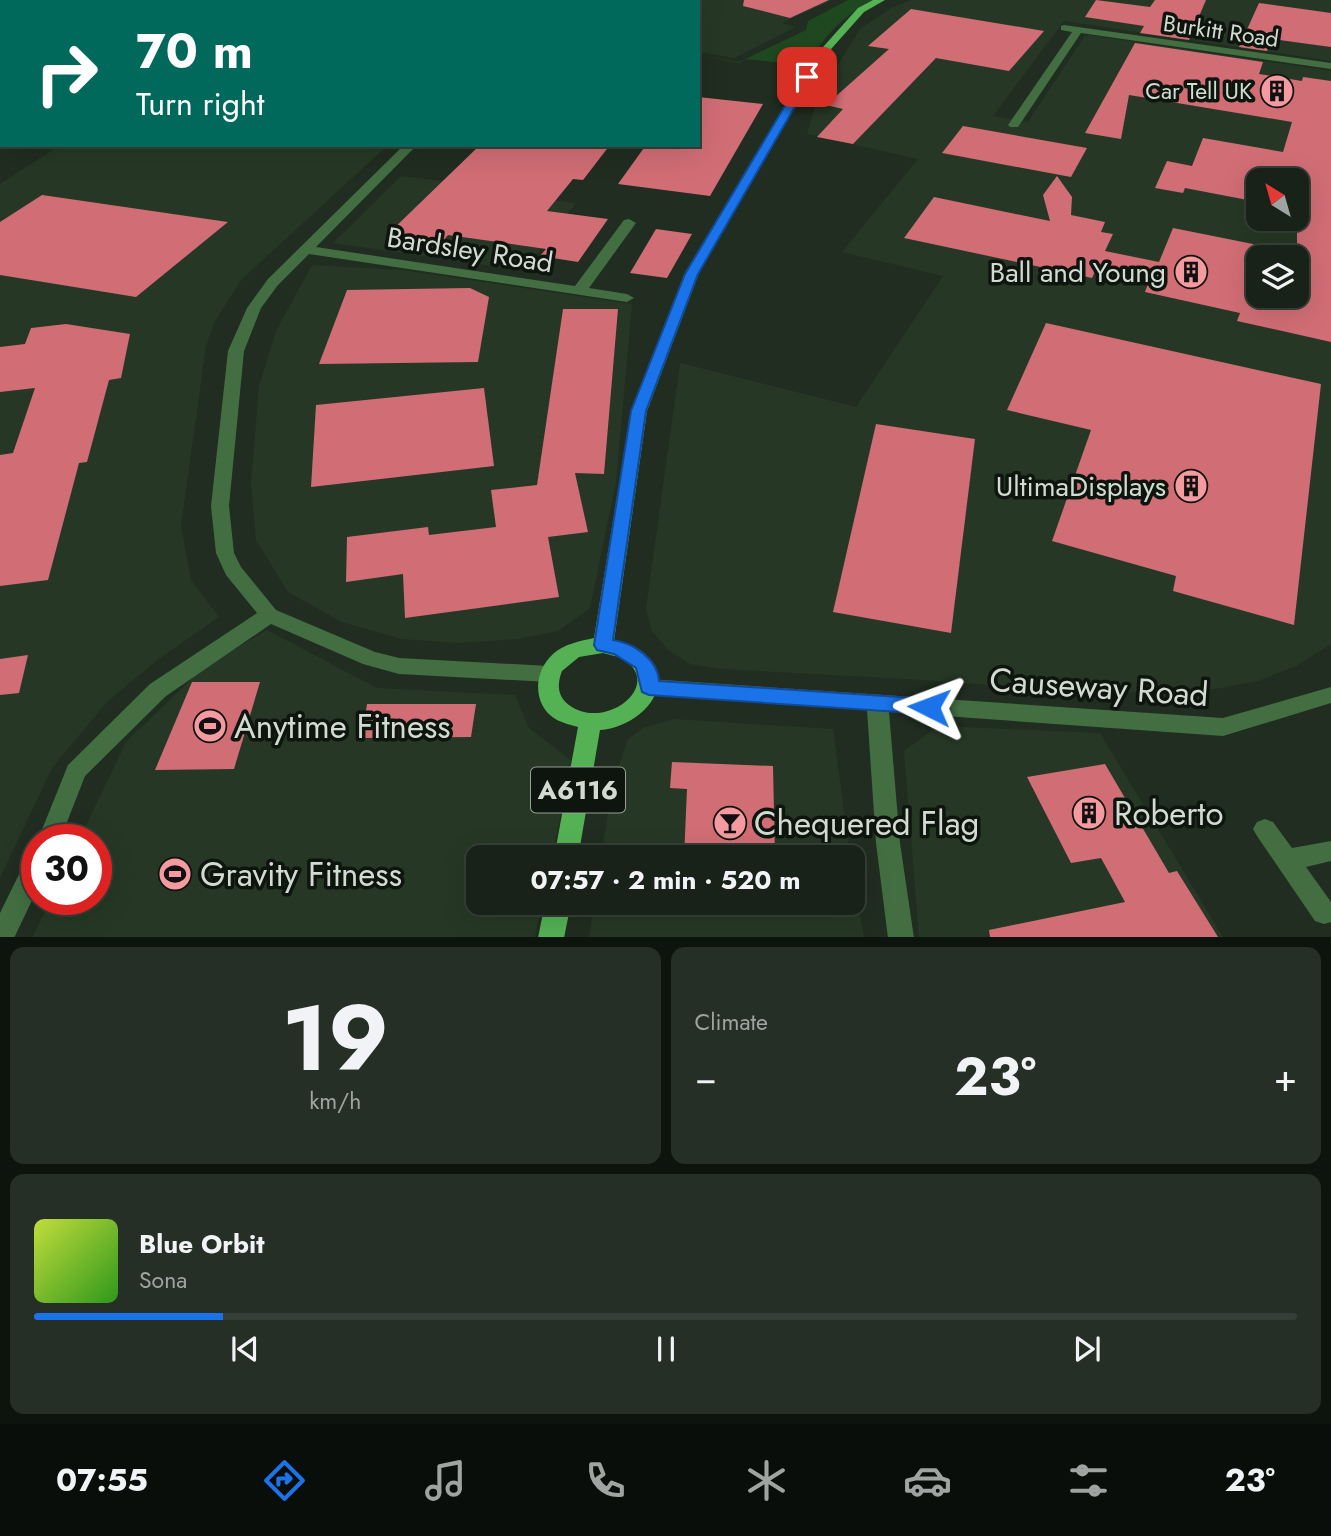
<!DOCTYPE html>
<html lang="en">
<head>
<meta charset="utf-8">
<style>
	:root { --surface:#182218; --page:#252f25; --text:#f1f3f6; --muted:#9fa4a2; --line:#363f37; --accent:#1a73e8 }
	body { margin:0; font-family:Jost,sans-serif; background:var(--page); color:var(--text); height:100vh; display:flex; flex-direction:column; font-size:26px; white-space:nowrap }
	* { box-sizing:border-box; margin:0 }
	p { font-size:23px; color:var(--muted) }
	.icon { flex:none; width:38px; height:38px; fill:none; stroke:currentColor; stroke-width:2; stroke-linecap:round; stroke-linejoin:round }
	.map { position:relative; height:937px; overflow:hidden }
	.drawer { display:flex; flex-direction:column; gap:10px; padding:10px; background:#0d130d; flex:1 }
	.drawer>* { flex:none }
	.banner { position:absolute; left:0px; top:0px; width:700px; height:147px; box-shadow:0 7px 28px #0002,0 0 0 2px var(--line); background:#00695c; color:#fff; overflow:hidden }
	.needle { width:46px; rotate:323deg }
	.controls { position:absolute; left:1246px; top:168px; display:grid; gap:14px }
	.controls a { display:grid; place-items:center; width:63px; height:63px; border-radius:14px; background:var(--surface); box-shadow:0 7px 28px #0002,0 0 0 2px var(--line); font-size:35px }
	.speed { position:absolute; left:21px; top:824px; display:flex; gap:14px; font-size:35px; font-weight:700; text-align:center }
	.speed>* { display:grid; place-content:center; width:91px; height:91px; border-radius:50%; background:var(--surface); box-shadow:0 7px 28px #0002,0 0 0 2px var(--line); line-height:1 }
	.speed .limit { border:10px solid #d22; background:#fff; color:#111 }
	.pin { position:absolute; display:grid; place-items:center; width:60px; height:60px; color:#fff; margin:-30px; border-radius:14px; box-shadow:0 4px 10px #0006 }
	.me { position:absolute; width:77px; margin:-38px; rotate:273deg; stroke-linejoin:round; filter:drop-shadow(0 0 5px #0008) }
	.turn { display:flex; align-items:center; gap:24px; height:147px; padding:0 21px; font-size:32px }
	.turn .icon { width:91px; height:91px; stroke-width:2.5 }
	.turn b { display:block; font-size:49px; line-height:60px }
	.big { font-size:52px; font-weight:700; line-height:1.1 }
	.drawer .tile { flex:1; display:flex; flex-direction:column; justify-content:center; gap:10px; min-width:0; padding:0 24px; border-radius:14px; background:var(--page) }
	.drawer .dial { align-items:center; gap:0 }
	.dial b { font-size:91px; line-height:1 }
	.song { display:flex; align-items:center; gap:21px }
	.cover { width:84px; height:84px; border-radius:10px; background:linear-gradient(135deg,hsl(70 70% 55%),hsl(110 70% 35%)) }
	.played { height:7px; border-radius:4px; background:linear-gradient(90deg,var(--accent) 15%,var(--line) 15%) }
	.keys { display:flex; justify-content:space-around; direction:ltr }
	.heat { display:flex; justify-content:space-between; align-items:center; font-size:38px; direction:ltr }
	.drawer .tiles { flex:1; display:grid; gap:10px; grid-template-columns:1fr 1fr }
	.tile:last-child { grid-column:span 2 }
	.trip { position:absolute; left:466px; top:845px; width:399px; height:70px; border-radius:14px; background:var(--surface); box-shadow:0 7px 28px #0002,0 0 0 2px var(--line); font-weight:700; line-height:70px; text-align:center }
	.tabs { display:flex; height:112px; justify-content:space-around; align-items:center; background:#0a0e0a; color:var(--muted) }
	.tabs .icon { width:49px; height:49px }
	.tabs .current { color:var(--accent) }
	.tabs b { font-size:32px; color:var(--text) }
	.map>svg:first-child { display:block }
</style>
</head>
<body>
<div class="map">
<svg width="1331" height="938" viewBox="0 0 1331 938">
	<rect width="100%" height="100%" fill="#202d20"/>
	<g fill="#263825" fill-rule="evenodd">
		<path d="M561,0h271l-50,23 14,4 -62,31 -36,-6v-50h-139z"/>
		<path d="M911,0h420v61l-267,-40 -71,95 35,6 56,-85 5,-2 242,36v573l-35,22 -38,15 -43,8 -122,4 -168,-13 -205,-11 -30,-5 -22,-14 -16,-19 -6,-22 34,-246 176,44 87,-131 -101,-24 76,-93 -111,-25 11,-37 42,-68 31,-21zM1258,180h39v39h-39zM1258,257h39v39h-39z"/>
		<path d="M60,145h328l-147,135 -27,43 -8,23 -25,180 10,54 28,37 -63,44 -49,41 -55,66 -52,110v-694z"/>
		<path d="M401,176l87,10 -4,6 92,11 -40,52 -24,14 -179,-26z"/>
		<path d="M312,265l90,5 230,34 -16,178 -26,126 -32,23 -41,8 -58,4 -58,-4 -59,-17 -54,-30 -32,-52 -5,-56 8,-98 17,-55z"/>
		<path d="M267,630l110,58 138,7 14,33 43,33 -20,96 -74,1v45h64l-7,34 -503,1 19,-38h45v-60h-17l47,-98 78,-75z"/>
		<path d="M674,719l159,10 17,128 -249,1 11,-71 16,-48 15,-11z"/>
		<path d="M939,726l161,7 123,204h-304l-15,-186z"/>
		<path d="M852,873l12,64h-275l5,-34h258z"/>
	</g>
	<path fill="#1e481f" d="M848,0h25c-35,19 -51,39 -71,73h-3l2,-8 -55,-6 -7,4 -41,-8 41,7 67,-32 2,-9z"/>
	<g fill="#d16d75">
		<path d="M744,0h85l-39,18 -47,-12z"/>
		<path d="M1096,0l54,7 5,-7h51l-17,40 -49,-7 4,-7 -59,-9z"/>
		<path d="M1259,3l72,10v34l-59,-8 -5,12 -28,-4z"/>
		<path d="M911,9l133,22 -35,40 -73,-13 -83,86 -36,-7 26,-28 -17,-4 63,-56 -21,-3z"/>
		<path d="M1135,43l128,19 -4,12 43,7 1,-4 28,4v261l-94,-21 3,-8 -95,-21 5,-14 -53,-11 -5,11 -188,-40 30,-41 116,24 -7,-26 14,-19 15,21 -1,18 34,7 -4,10 12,2 -8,17 54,11 14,-34 85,17v51h39v-116h-39v22l-73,-14 -2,5 -28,-5 12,-27 25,5 11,-28 80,14 9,-30 -163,-27 -8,44 -36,-6z"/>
		<path d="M698,97l65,7 -53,92 -92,-12 28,-39h52z"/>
		<path d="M963,126l124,22 -16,29 -129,-24z"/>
		<path d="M480,145h130l-27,35 -10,-1 -26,32 61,8 -30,43 -38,-6 6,-7 -98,-14 -5,6 -54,-8z"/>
		<path d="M42,195l186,27 -92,75 -136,-22v-53z"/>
		<path d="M656,229l36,5 -25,44 -37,-5z"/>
		<path d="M470,288l19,9 -11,65 -159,2 28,-74z"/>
		<path d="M563,309h55l-14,165 -29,-1 13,59 -40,5 11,60 -154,21 -2,-44 -57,8 1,-45 81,-10 1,8 67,-8 -5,-37 46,-5z"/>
		<path d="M1046,323l275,61 -27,241 -121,-34 3,-15 -124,-35 39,-111 -84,-20z"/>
		<path d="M66,324l64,10 -9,44 -12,2 -22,82 -8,1 -31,117 -48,6v-131l13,-2 22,-65 -35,4v-45l25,-3 6,-16z"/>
		<path d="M484,388l10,78 -183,21 5,-82z"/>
		<path d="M876,424l99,15 -24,194 -118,-21z"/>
		<path d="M28,655l-9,38 -19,2v-36z"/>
		<path d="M192,682h68l-26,87 -79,1z"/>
		<path d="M367,704h109l-5,33 -109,1z"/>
		<path d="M672,762l101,4 2,92h-91l3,-69 -17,-1z"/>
		<path d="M1105,764l64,109 8,-2 41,66h-228l-1,-7 136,-28 -24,-44 -30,5 -44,-86z"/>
	</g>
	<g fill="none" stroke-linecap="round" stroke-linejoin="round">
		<g fill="#436e42" fill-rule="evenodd">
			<path d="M540,0h11l-12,2z"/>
			<path d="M1064,25l267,38v6l-250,-36 -63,94h-8l-2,-2 64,-93 -11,-2v-4z"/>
			<path d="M404,145h13l-101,102 259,39 49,-66 5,-1 7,4 -47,65 38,6 7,4 -7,4 -318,-48 -31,31 -17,23 -17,43 -15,155 5,47 7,14 35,43 99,42 24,6 150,8 7,2 4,6 -4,6 -7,2 -150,-8 -36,-10 -92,-40 -105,72 -81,80 -25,64 -23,2 31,-77 82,-81 107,-71 -31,-38 -10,-22 -5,-47 17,-155 19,-43 21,-29z"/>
			<path d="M649,679l574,39 108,-31v16l-108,33 -334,-24 11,131 14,95h-26l-12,-95 -9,-133 -218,-15 -8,-2 -3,-6 3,-6z"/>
			<path d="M1265,819l8,3 19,26 39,-7v20l-25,6 25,35v20l-7,2 -9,-3 -58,-85 -4,-7 4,-7z"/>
			<path d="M37,853v37l-23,48h-14v-25l28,-57z"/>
		</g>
		<g fill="#54b255" fill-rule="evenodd">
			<path d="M873,0h12l-21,12 -40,45 -125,216 -52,138 -33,230c8,2 19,4 26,9 44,32 0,78 -40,80l-22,128h-24l24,-131c-7,-2 -15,-4 -21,-7 -25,-14 -24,-48 -4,-66 11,-10 27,-13 41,-16l37,-227 54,-138 130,-217 43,-48zM603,653c6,2 15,3 20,6 42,26 -18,73 -54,46 -12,-9 -12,-21 -7,-34l17,-14z"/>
			<path d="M545,903h26l-7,35h-26z"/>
		</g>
	</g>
	<path fill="#1a73e8" stroke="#114b97" stroke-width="2" d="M807,74l5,3 -114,197 -52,137 -33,229c20,3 45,19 46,41l270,18 7,2 3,6 -3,5 -7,2 -280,-19 -7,-3 -6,-24 -22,-14 -17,-4 -3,-5 37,-234 54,-137 117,-197z"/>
	<defs>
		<symbol id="building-disc" viewBox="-11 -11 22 22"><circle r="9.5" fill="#f49aa0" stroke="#0e140e"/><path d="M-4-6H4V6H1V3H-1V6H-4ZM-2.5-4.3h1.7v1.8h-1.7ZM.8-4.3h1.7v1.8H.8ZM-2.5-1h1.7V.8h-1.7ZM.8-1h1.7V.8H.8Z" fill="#111"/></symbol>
		<symbol id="stadium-disc" viewBox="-11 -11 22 22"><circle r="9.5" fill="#f49aa0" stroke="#0e140e"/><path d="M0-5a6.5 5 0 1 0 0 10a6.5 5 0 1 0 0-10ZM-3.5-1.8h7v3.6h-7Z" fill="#111"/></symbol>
		<symbol id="bar-disc" viewBox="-11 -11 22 22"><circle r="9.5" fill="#f49aa0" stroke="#0e140e"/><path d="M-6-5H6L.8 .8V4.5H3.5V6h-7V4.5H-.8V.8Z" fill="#111"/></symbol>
	</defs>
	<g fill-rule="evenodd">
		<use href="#building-disc" x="1258" y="72" width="38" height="38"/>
		<use href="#building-disc" x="1172" y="253" width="38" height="38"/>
		<use href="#building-disc" x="1172" y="467" width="38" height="38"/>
		<use href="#stadium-disc" x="191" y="707" width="38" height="38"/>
		<use href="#building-disc" x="1070" y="794" width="38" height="38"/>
		<use href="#bar-disc" x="711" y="804" width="38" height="38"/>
		<use href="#stadium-disc" x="156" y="855" width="38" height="38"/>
	</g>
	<g text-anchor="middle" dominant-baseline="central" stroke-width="7" stroke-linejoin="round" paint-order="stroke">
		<g font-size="23" fill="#d2dbd1" stroke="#0e140e">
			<text transform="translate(1221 31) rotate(8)">Burkitt Road</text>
		</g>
		<g font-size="23" fill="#d2dbd1" stroke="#0e140e" text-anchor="end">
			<text x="1252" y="91">Car Tell UK</text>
		</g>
		<rect fill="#0e140e" stroke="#979f96" stroke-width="2" x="531" y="767.5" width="94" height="45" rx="5"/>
		<g font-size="26" font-weight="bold" fill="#d2dbd1">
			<text x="578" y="790">A6116</text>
		</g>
		<g font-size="28" fill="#d2dbd1" stroke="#0e140e">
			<text transform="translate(470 250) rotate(9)">Bardsley Road</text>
		</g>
		<g font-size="28" fill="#d2dbd1" stroke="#0e140e" text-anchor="end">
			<text x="1166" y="272">Ball and Young</text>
			<text x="1166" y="486">UltimaDisplays</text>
		</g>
		<g font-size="33" fill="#d2dbd1" stroke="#0e140e">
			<text transform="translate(1099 687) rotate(4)">Causeway Road</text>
		</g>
		<g font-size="33" fill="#d2dbd1" stroke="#0e140e" text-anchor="start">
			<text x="234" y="726">Anytime Fitness</text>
			<text x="1114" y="813">Roberto</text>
			<text x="754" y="823">Chequered Flag</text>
			<text x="200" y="874">Gravity Fitness</text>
		</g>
	</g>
</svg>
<div class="controls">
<a><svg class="needle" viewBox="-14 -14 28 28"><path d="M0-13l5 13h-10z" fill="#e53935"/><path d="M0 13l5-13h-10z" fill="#9fa4a2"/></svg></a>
<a><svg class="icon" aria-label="layers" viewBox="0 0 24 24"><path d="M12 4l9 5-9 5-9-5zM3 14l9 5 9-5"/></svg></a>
</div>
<div class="speed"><div class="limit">30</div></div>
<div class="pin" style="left:807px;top:77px;background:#d93025"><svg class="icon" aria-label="arrive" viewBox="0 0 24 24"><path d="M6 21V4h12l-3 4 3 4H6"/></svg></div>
<svg class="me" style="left:929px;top:707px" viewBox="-20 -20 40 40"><path d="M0-17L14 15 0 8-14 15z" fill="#1a73e8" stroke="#fff" stroke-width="4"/></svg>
<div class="trip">07:57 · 2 min · 520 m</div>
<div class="banner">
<div class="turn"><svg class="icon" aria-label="right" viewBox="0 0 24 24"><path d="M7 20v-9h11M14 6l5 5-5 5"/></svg><div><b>70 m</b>Turn right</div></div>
</div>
</div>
<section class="drawer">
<div class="tiles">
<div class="tile dial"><b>19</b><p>km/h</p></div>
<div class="tile"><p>Climate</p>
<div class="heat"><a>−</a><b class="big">23°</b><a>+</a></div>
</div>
<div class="tile">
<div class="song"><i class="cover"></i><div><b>Blue Orbit</b><p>Sona</p></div></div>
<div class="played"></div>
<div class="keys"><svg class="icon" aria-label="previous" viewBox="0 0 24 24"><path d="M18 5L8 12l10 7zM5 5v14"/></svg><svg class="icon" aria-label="pause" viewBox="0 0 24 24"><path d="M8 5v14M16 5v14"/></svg><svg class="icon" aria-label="next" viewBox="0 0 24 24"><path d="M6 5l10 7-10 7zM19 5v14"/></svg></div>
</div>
</div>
</section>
<nav class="tabs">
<b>07:55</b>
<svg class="icon current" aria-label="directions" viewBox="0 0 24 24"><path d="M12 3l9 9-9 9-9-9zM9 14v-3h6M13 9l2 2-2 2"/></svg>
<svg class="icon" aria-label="music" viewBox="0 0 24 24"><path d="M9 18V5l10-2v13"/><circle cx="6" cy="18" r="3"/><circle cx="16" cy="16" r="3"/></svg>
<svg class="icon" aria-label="phone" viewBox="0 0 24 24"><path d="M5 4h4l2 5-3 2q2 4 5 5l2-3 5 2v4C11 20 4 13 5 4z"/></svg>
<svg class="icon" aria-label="climate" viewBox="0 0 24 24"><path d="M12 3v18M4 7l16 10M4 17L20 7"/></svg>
<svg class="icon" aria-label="car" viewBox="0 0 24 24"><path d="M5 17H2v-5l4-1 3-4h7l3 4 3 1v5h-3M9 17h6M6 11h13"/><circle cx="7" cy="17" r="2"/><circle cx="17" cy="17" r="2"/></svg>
<svg class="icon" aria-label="filters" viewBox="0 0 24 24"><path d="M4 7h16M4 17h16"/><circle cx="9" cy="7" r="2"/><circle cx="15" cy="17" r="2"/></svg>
<b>23°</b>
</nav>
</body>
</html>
